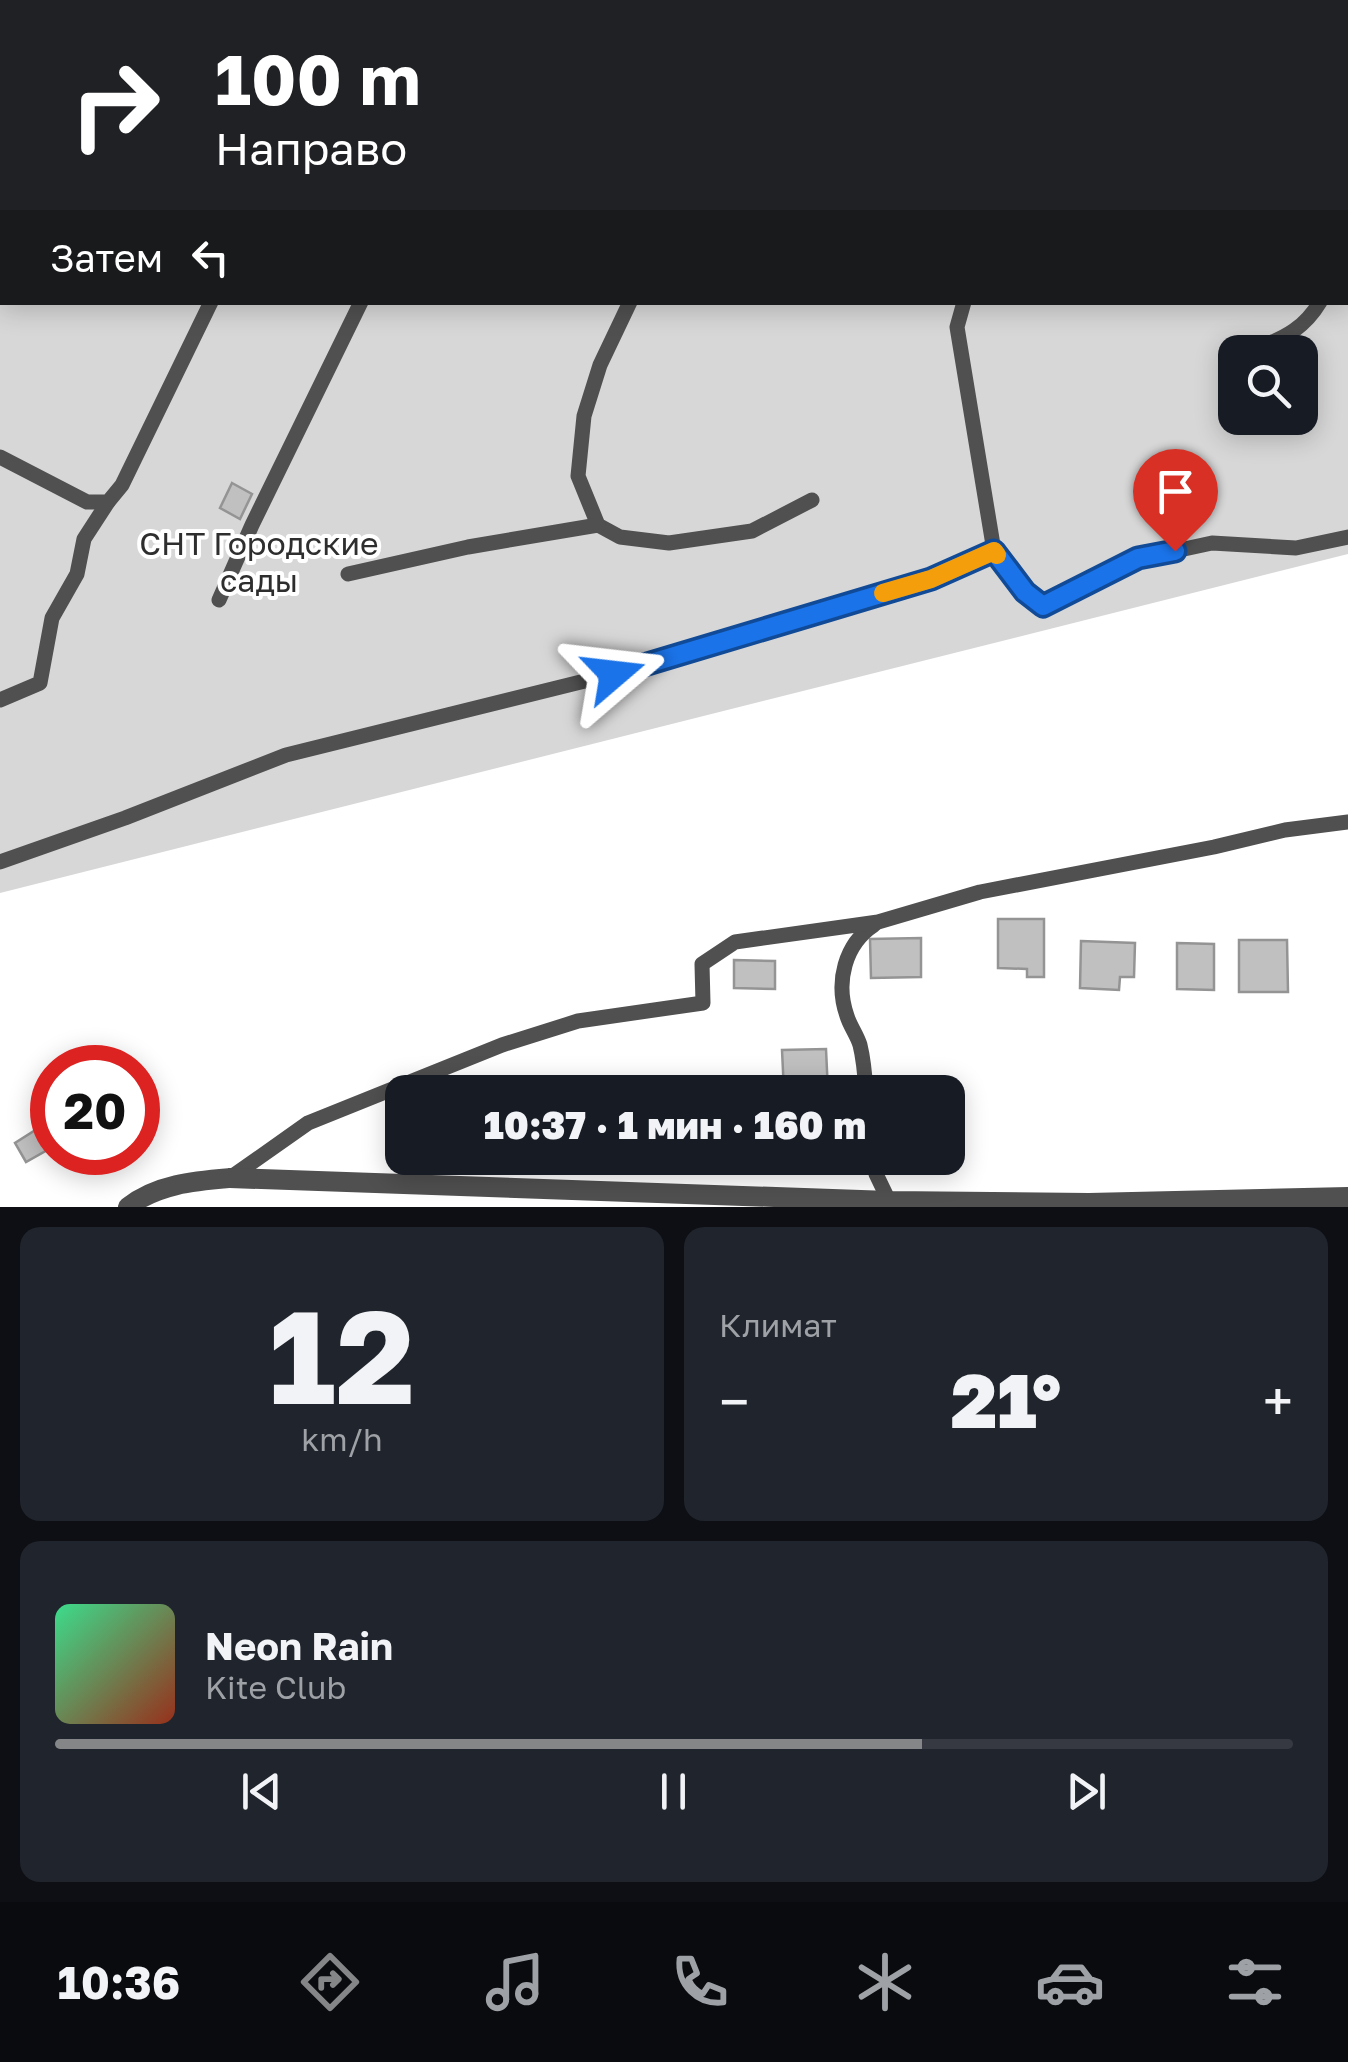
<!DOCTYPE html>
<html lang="ru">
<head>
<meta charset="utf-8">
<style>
	:root { --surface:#171b24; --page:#20242c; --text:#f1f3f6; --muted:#9ea1a6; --line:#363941; --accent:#858687 }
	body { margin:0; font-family:"Golos Text",sans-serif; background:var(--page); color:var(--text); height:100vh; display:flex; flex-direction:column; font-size:38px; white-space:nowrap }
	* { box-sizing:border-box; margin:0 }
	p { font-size:32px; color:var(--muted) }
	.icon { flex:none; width:55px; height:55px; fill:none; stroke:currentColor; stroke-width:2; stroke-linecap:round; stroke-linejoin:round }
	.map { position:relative; height:1207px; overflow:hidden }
	.sheet { display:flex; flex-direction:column; gap:20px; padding:20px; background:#0d0f14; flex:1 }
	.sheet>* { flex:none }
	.guide { position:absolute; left:0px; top:0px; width:1350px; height:305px; box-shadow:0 5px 25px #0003; background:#202124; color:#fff; overflow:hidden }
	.tools { position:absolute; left:1218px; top:335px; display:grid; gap:20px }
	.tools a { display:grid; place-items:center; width:100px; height:100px; border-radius:20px; background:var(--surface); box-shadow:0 5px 25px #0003; font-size:50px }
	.speed { position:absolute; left:30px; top:1045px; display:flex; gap:20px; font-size:50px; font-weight:700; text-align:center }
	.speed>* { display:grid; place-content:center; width:130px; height:130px; border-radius:50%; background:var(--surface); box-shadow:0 5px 25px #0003; line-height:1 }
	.speed .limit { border:15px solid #d22; background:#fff; color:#111 }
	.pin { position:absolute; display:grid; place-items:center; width:85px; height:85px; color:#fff; margin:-102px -42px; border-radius:50% 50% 50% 0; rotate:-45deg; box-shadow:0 0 10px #0007 }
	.pin .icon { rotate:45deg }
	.me { position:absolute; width:110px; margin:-55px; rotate:73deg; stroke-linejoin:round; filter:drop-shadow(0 0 8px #0008) }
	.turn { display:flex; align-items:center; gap:35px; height:210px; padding:0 50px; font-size:45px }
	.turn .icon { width:130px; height:130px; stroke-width:2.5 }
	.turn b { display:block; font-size:70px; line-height:85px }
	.then { display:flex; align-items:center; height:95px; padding:0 50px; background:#0003; gap:20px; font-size:38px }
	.big { font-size:75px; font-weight:800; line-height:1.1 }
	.sheet .tile { flex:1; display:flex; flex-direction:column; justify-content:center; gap:15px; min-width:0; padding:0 35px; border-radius:20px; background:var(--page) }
	.sheet .dial { align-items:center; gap:0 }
	.dial b { font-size:130px; line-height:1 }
	.song { display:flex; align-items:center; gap:30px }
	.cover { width:120px; height:120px; border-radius:15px; background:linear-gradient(135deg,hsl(150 70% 55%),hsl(10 70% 35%)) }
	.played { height:10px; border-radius:5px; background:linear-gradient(90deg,var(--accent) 70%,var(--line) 70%) }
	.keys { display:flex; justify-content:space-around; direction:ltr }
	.heat { display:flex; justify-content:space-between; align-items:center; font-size:55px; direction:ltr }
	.sheet .tiles { flex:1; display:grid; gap:20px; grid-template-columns:1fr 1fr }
	.tile:last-child { grid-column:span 2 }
	.trip { position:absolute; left:385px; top:1075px; width:580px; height:100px; border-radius:20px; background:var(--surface); box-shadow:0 5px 25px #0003; font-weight:800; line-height:100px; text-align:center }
	.menu { display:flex; height:160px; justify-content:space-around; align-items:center; background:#090b0e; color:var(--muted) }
	.menu .icon { width:70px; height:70px }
	.menu .on { color:var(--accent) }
	.menu b { font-size:45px; color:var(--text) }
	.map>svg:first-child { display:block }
</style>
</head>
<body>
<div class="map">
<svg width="1348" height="1207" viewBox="0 0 1348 1207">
	<rect width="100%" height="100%" fill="#fff"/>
	<path fill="#d7d7d7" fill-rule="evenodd" d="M0,0h1348v554l-1348,339zM2,2h1346v300h-1346zM1235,352h65v66h-65z"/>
	<g fill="#c0c0c0" stroke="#949494" stroke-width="2.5">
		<path d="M232,483l20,11 -12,25 -20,-11z"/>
		<path d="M998,919h46v58h-17v-8l-29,-1z"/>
		<path d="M921,938v39l-50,1 -1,-39z"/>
		<path d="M1239,940h48l1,52h-49z"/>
		<path d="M1081,941l54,2 -1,34h-14l-1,13 -39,-2z"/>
		<path d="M1177,943l37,1v46l-37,-1z"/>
		<path d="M734,960l41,1v28l-41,-1z"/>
		<path d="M826,1049l2,43h-44l-2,-42z"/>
		<path d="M37,1129l12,20 -23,13 -11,-19z"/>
	</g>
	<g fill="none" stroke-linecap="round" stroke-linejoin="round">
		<g stroke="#505050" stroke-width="15">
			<path d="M615,0l5,2"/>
			<path d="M121,2l3,-2"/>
			<path d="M359,2l1,-2"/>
			<path d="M505,2l1,-2"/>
			<path d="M774,2l1,-2"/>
			<path d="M1037,2l2,-2"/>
			<path d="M0,170l2,-6"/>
			<path d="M1348,242v-1"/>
			<path d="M630,302l-30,63 -16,51 -6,60 20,49 22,12 49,6 83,-12 60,-31"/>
			<path d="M964,302l-7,25 37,224"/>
			<path d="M1259,347c27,-9 46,-20 61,-45"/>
			<path d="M0,457l87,45h21l14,-17 89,-183"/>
			<path d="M348,574l120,-27 130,-22"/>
			<path d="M219,600l33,-75 109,-223"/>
			<path d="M0,700l40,-17 12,-65 25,-44 7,-35 24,-37"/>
			<path d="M0,862l125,-44 161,-63 327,-81 318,-95 63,-28 31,41 18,14 95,-47 74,-16 84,5 52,-11"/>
			<path d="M866,1092c-1,-16 -2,-31 -6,-47 -3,-10 -10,-19 -13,-29 -12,-34 -2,-72 27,-91"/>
			<path d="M872,1158l4,16 13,27"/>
			<path d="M230,1178l78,-55 194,-78 76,-24 125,-18 -1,-39 33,-22 143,-20 102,-30 234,-45 71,-17 63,-8"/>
		</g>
		<path stroke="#505050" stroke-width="20" d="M128,1207c29,-23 67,-26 102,-29l659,23 200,2 259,-6"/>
	</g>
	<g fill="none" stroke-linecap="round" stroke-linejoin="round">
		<defs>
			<path id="route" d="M614,674l317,-95 63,-28 31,41 18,14 95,-48 37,-7"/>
		</defs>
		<use href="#route" stroke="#114b97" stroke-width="25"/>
		<use href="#route" stroke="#1a73e8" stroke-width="18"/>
		<path stroke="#f59e0b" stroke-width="18" d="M883,593l48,-14 63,-28 3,4"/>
	</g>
	<g text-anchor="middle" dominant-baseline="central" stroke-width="8" stroke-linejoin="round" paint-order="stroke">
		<g font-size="32" fill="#2e2e2e" stroke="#fff">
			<text x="259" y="543">СНТ Городские<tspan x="259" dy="37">сады</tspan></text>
		</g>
	</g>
</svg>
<div class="tools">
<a><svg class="icon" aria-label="search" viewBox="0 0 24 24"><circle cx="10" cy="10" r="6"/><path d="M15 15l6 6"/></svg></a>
</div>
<div class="speed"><div class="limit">20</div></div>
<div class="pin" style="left:1175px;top:551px;background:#d93025"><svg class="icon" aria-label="arrive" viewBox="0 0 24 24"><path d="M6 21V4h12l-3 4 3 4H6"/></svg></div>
<svg class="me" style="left:614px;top:674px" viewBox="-20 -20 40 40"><path d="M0-17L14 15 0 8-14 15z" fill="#1a73e8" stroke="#fff" stroke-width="4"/></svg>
<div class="trip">10:37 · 1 мин · 160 m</div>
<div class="guide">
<div class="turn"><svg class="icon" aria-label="right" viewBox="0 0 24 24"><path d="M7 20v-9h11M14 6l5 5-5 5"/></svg><div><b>100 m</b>Направо</div></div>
<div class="then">Затем<svg class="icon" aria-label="left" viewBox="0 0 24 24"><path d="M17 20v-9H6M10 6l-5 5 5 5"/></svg></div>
</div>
</div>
<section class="sheet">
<div class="tiles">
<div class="tile dial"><b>12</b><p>km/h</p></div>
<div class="tile"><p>Климат</p>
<div class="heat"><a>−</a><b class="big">21°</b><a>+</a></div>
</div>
<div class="tile">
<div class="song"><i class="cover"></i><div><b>Neon Rain</b><p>Kite Club</p></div></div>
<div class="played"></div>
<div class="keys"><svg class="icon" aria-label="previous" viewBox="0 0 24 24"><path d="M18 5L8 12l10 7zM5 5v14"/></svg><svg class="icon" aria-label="pause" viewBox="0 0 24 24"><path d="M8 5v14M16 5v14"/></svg><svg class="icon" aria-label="next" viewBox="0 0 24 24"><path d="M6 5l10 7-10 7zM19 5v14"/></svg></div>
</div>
</div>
</section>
<nav class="menu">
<b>10:36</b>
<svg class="icon on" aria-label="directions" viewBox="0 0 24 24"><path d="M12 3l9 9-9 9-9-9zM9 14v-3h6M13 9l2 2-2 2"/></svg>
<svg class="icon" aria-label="music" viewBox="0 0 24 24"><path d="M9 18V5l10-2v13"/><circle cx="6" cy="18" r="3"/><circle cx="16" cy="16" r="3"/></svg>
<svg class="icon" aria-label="phone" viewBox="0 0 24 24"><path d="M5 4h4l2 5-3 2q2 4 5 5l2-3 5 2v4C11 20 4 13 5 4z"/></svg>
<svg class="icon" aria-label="climate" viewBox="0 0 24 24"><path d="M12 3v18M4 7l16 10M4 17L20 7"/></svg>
<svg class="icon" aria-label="car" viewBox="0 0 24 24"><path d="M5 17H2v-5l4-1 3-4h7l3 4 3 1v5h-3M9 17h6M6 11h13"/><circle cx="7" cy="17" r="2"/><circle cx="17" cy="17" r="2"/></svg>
<svg class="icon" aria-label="filters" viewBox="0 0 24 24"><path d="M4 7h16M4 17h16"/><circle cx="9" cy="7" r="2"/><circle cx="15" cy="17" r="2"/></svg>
</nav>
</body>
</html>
